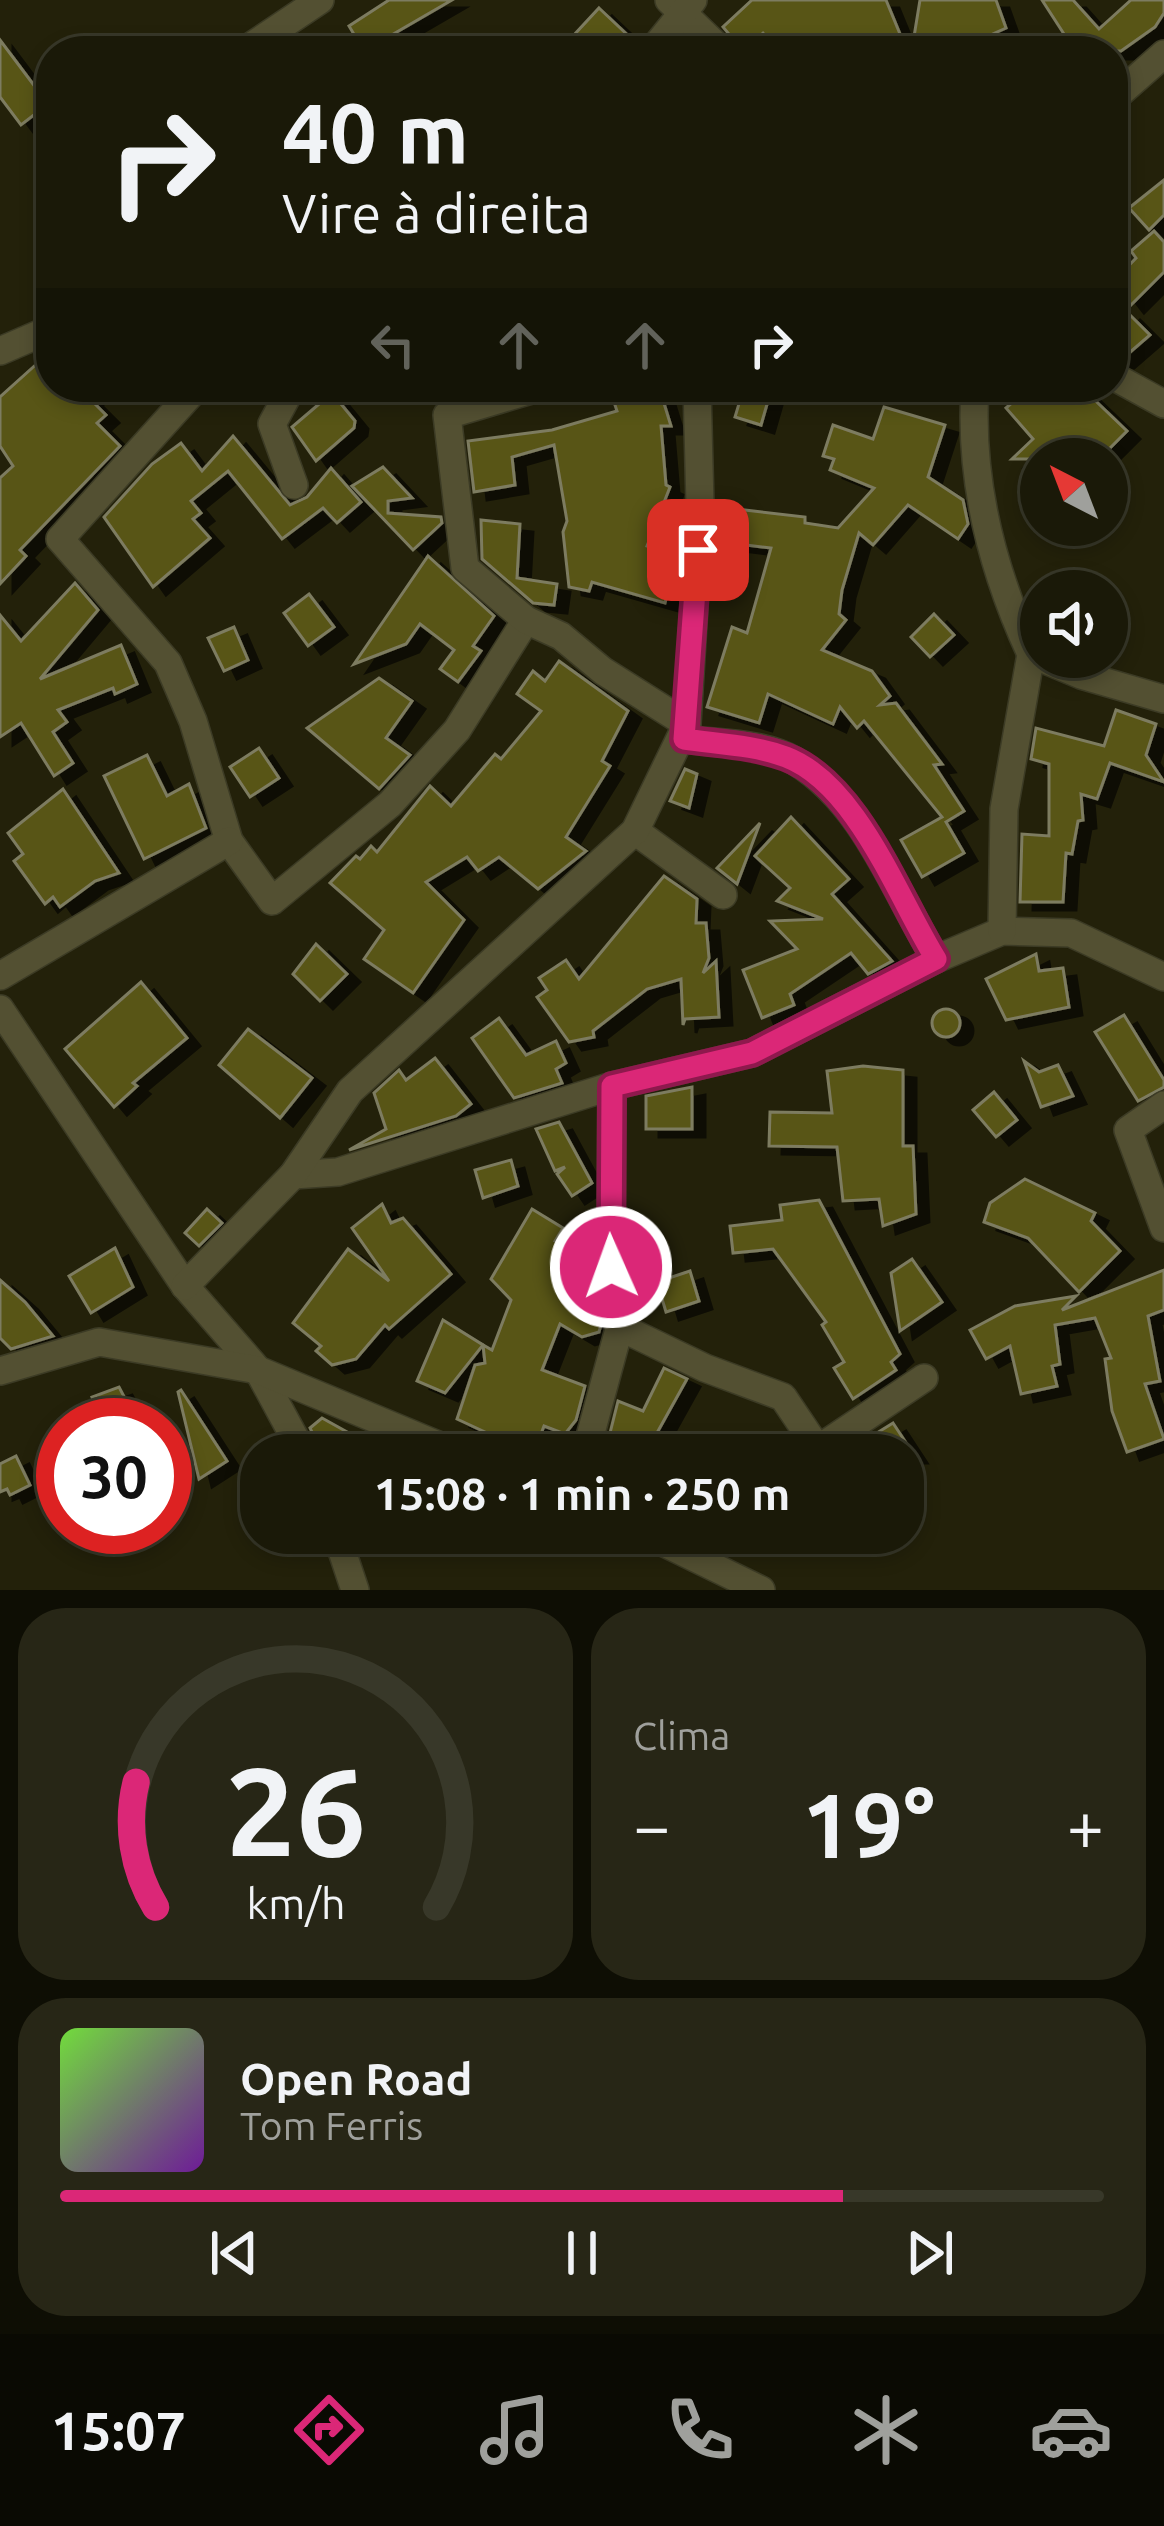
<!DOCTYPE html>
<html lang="pt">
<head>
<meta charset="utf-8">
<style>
	:root { --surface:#1a1908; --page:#272616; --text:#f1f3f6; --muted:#9fa09c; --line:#383829; --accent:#db2777 }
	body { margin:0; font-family:Ubuntu,sans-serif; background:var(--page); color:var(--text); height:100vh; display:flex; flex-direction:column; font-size:45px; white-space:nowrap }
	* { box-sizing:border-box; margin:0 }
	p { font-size:39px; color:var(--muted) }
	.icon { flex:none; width:66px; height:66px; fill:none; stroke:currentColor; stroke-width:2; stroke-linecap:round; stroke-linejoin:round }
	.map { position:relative; height:1590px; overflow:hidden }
	.details { display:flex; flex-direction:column; gap:18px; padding:18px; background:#0e0e04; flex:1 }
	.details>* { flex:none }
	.hud { position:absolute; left:36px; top:36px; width:1092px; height:366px; border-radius:48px; box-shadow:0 6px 18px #0003,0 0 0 3px var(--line); background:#1a1908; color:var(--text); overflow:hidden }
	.needle { width:78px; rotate:318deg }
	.controls { position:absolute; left:1020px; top:438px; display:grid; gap:24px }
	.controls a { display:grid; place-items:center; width:108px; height:108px; border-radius:50%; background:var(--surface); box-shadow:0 6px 18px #0003,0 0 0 3px var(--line); font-size:60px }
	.speed { position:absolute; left:36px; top:1398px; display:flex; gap:24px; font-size:60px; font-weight:700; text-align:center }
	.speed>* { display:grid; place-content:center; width:156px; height:156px; border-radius:50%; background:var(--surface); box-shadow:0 6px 18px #0003,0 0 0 3px var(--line); line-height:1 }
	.speed .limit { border:18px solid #d22; background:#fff; color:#111 }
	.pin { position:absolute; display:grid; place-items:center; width:102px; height:102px; color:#fff; margin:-51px; border-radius:24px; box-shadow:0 6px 18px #0006 }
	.me { position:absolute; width:132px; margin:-66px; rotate:358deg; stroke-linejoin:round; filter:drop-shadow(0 0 9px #0008) }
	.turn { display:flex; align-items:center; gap:42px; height:252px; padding:0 48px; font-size:54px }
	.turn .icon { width:156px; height:156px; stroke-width:2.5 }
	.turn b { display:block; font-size:84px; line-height:102px }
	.lanes { display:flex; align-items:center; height:114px; padding:0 48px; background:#0003; justify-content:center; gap:60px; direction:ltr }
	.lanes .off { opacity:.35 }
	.big { font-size:90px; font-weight:700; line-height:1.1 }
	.details .tile { flex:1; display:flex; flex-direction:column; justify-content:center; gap:18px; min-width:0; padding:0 42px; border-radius:48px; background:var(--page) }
	.details .dial { align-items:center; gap:0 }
	.dial svg { height:312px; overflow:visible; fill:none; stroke:var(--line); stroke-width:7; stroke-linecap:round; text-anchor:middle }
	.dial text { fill:var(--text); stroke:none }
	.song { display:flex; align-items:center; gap:36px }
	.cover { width:144px; height:144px; border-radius:18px; background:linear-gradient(135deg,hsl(100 70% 55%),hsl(280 70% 35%)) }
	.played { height:12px; border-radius:6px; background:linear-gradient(90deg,var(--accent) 75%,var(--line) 75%) }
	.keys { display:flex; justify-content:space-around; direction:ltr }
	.heat { display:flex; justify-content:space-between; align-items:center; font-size:66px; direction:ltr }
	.details .tiles { flex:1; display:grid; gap:18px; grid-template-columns:1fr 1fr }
	.tile:last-child { grid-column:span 2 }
	.trip { position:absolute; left:240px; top:1434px; width:684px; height:120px; border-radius:48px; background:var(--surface); box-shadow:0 6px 18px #0003,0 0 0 3px var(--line); font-weight:700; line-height:120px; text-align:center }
	.menu { display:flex; height:192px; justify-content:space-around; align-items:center; background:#0a0a03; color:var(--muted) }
	.menu .icon { width:84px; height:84px }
	.menu .selected { color:var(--accent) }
	.menu b { font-size:54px; color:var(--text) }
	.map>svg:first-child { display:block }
</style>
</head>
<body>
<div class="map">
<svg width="1164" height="1590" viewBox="0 0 1164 1590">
	<defs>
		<filter id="shadow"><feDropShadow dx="13" dy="8" stdDeviation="0" flood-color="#0009"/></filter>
	</defs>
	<rect width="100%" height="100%" fill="#23210a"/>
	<g fill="#595415" stroke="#7d7b61" stroke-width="3" filter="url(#shadow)">
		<path d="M389,0h63l-88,51 -15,-25z"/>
		<path d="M752,0h134l21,51h-128l-16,-18 -20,18 -20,-24z"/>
		<path d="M920,0h76l10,28 -22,10v8l-72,3z"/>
		<path d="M1042,0h31l26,29 32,-29h33v13l-9,14 -34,24h-46z"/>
		<path d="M599,8l37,35 -2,8h-46l-15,-15z"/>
		<path d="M0,40l48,64 -27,21 -21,-28z"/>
		<path d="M1164,180v35l-15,15 -20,-22z"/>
		<path d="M1154,231l10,11v30l-33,33 -18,-23 23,-24 -5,-7z"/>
		<path d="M1127,312l23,23 -29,25 -8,-2v-32z"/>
		<path d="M51,351v36h48l-10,11 17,17 -9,8 23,23 -100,104 6,6 -26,28v-106l13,-12 -13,-20v-49z"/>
		<path d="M609,387h50l12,39h-10l5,59 4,2 -23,59 16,5 -5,19 15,4 -8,29 -73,-21 -3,9 -20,-4 -6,-55 4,-11 -13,-76 -42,12 3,28 -41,7 -6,-51 84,-11 65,-19z"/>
		<path d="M744,387h28l-11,38 -26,-8z"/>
		<path d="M1030,387h51l46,44 -28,28h-87l21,-20 -27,-31z"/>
		<path d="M332,393l23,28 -1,7 -38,33 -24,-34z"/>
		<path d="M884,407l61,18 -17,52 35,23 5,24 -10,15 -50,-34 -35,40 -14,-12 -17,57 -3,24 7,6 -24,30 50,21 18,25 -10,9 16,-2 46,61 -8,1 30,46 -18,11 18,31 -42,24 -21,-37 41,-23 -78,-96 -7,7 -17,-21 -7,17 -65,-30 -9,29 -52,-16 25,-80 15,6 24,-85 -41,-5 6,-34 69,8v6l33,5 36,-40 -44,-18 4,-11 -11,-3 10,-31 40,14z"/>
		<path d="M233,436l57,69 17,-8 24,-29 30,34 -24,21 -14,-15 -41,31 -54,-68 -37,30 10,12 -8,6 17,19 -57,49 -49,-70 48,-53 29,-21 21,28z"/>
		<path d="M383,467l29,31 -24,3v12l53,4 1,6 -29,27 -61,-64z"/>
		<path d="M481,520l39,4 -3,54 40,6 -3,21 -21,-2 -51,-44z"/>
		<path d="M428,556l66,60 -21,30 8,5 -23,31 -18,-13 14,-19 -34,-26 -14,20 -52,20z"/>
		<path d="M75,583l23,27 -58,69 81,-34 16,39 -22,10 -2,-6 -55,22 9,12 -14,10 20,31 -19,13 -33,-53 -21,14v-122l21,26z"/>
		<path d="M309,594l25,33 -26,19 -24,-33z"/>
		<path d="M934,614l20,21 -24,22 -19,-20z"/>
		<path d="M234,627l14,33 -24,11 -16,-33z"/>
		<path d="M559,661l69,50 -26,50 8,5 -44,71 20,14 -48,38 -39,-32 -21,14 -11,-14 -41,25 38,38 -51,73 -49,-34 20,-29 -54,-47 26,-27 4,3 11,-13 6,6 53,-66 21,20 44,-52 6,5 40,-48 -24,-17 16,-23 12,10z"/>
		<path d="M379,678l33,23 -26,37 24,17 -31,34 -72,-61z"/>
		<path d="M1116,710l40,14 -10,31 18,27 -54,-19 -13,36 -16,-5 2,26 -5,1 -6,33 -6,-1 -3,49h-43l2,-68 27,2v-72l-18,-5 5,-31 68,18z"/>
		<path d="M259,748l20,30 -29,19 -20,-30z"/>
		<path d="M147,755l20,41 22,-12 17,44 -62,31 -40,-83z"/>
		<path d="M685,769l12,5 -8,34 -19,-7z"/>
		<path d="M63,789l56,84 -24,8 -35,26 -7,-10 -8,7 -31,-43 9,-7 -15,-21z"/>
		<path d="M791,817l58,62 -17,15 60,67 -24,13 -17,-21 -61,41 4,11 -32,13 -19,-48 54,-21 -27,-28 53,-2 -46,-18 13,-13 -35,-32z"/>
		<path d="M760,823l-23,61 -20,-16z"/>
		<path d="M664,876l33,23 -1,24h10l3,35 -6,15 13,-12 3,56 -34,2 -2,6 -2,-46 -34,10 -54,42 1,6 -25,5 -32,-45 10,-7 -8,-12 27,-18 13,19z"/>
		<path d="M316,944l31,30 -27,27 -27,-27z"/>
		<path d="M1036,954l3,17 24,-3 6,39 -63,13 -20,-41z"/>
		<path d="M141,982l46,56 -54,45 4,3 -23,21 -49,-58z"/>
		<circle cx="946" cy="1023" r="14"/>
		<path d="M1124,1015l40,65v7l-26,14 -43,-69z"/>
		<path d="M499,1018l27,37 30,-14 10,22 -10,6 6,14 -48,15 -42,-60z"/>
		<path d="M248,1029l64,49 -32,40 -61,-53z"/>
		<path d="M435,1058l36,46 -15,12 -107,34 37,-21 -12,-36 25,-23 7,10z"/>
		<path d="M1024,1061l15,11 19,-7 15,31 -32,11z"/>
		<path d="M863,1066l40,4v76h10l3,68 -33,12 -4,-27 -36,2 -6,-54 -68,-1 1,-34 62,1 -5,-42z"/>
		<path d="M692,1087v42h-46v-33z"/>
		<path d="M994,1092l23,28 -21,17 -23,-27z"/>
		<path d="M559,1122l33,61 -20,13 -15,-22 8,-7 -10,4 -19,-42z"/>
		<path d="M511,1160l7,26 -35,12 -8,-28z"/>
		<path d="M1025,1179l70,34 -4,8 29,30 -41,41 -51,-54 -44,-16 6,-19z"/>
		<path d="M819,1200l81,154 -9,8 5,8 -43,29 -19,-31 10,-6 -22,-37 4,-3 -53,-73 -40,4 -3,-27 52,-6 -2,-15z"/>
		<path d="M382,1204l9,19 12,-5 48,56 -62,55 -4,-4 -29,34 -24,6 -16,-14 5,-5 -28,-23 55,-74 41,32 -37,-53z"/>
		<path d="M207,1209l15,14 -23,23 -14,-13z"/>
		<path d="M532,1209l31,19 -8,13 11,7 -7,12 33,35 -9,6 21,13 -5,18 -17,5 -22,-13 -18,46 43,16 -9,34 -11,14 -21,-8 -11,29h-23l3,-10 -56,-26 18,-54 10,-2 -2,-18 9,5 19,-50 -20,-21z"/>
		<path d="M115,1248l18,39 -42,26 -22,-37z"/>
		<path d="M912,1259l30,43 -42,29 -9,-58z"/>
		<path d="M1164,1270v40l-16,6 12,65 -15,3 19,55 -37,13 -15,-41 -7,-52 6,-1 -16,-40 -40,7 5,39 -8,2 5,20 -36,8 -11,-48 -24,13 -16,-29 45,-24 61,-10 -14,14z"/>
		<path d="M690,1271l9,30 -33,11 -9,-30z"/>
		<path d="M0,1280l25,22 28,34 -42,13 -11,-11z"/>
		<path d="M443,1320l40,25 -38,48 -28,-12z"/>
		<path d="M664,1368l23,11 -39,70 -38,-16 8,-32 25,10z"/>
		<path d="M119,1387l20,38h-35l-12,-28z"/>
		<path d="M181,1390l46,71 -28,18 -21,-87z"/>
		<path d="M322,1418l43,24 -26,13h-16l-13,-27z"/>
		<path d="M893,1423l21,32h-41l-9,-14z"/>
		<path d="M16,1456l14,29 -20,10 -3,-6 -7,3v-28z"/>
	</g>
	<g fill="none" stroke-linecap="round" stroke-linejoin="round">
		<defs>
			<g id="minor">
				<path d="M669,0l53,51"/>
				<path d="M244,51l76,-51"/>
				<path d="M652,51l41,-51"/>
				<path d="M1113,99l51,-45"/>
				<path d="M0,351l51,-22"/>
				<path d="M1113,376l51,28"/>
				<path d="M197,387l-137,152 108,124 25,58 36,120 43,60 118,-97 67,-74 69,-110"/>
				<path d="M292,387l-20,37 22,61"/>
				<path d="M541,387l-94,28 18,153 61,52 35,16 42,35 84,53"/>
				<path d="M975,387c-6,93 17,183 56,267l50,21 83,24"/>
				<path d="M684,739c34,5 80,3 111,22 71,44 99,130 141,198l66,-28 69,2 93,44"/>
				<path d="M635,831l88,64"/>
				<path d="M1002,931l2,-122 27,-155"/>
				<path d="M0,976l229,-135"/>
				<path d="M0,1009l185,277 73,84 46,85"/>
				<path d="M1164,1105l-36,25 36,98"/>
				<path d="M293,1175l45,-3 274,-86 140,-33 184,-94"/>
				<path d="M185,1286l108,-111 57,-84 285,-260 52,-107 13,-219 -3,-118"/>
				<path d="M624,1329l81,39 78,29 39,58"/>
				<path d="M0,1371l99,-29 159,28 204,85"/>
				<path d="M818,1449l106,-71"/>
				<path d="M585,1455l40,-148 -14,-40 1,-181"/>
				<path d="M336,1533l19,57"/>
				<path d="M644,1533l117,57"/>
			</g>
		</defs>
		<use href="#minor" stroke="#3c3b25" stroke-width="30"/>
		<use href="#minor" stroke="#535032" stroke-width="27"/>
	</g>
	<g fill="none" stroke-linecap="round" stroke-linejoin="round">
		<defs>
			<path id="route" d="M611,1267l1,-181 140,-33 184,-94c-38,-61 -79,-175 -150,-202 -32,-12 -68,-13 -102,-18l14,-189"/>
		</defs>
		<use href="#route" stroke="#8e194d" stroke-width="30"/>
		<use href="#route" stroke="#db2777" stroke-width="21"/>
	</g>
</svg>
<div class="controls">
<a><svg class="needle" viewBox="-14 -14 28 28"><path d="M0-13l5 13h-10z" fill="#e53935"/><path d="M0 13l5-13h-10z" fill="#9fa09c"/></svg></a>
<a><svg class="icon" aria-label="sound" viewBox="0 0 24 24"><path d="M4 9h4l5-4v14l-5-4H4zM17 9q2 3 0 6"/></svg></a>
</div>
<div class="speed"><div class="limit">30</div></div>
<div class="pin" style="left:698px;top:550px;background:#d93025"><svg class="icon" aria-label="arrive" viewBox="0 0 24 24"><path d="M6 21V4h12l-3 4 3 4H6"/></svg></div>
<svg class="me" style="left:611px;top:1267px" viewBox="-20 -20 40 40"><circle r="17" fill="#db2777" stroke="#fff" stroke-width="3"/><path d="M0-11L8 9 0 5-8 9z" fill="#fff"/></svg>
<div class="trip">15:08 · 1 min · 250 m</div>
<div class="hud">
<div class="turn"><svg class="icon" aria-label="right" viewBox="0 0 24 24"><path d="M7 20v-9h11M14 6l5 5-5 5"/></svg><div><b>40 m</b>Vire à direita</div></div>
<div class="lanes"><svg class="icon off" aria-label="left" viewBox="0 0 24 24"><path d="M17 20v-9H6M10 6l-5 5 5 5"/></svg><svg class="icon off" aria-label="ahead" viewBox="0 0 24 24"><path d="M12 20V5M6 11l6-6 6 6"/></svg><svg class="icon off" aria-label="ahead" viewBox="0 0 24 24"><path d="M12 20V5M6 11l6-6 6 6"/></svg><svg class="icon" aria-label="right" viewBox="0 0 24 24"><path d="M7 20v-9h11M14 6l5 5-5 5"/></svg></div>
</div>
</div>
<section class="details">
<div class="tiles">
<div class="tile dial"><svg viewBox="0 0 100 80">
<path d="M14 69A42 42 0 1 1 86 69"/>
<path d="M14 69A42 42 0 0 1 9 37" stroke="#db2777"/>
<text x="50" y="56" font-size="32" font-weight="700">26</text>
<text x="50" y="72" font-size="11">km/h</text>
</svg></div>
<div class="tile"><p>Clima</p>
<div class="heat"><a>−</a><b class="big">19°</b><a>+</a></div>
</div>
<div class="tile">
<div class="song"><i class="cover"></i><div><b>Open Road</b><p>Tom Ferris</p></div></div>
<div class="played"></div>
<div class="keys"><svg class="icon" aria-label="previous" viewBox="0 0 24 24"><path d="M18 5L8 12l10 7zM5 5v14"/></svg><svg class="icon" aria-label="pause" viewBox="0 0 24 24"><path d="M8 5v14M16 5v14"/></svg><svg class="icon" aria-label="next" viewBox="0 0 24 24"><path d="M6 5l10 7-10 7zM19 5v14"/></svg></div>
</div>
</div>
</section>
<nav class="menu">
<b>15:07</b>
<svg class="icon selected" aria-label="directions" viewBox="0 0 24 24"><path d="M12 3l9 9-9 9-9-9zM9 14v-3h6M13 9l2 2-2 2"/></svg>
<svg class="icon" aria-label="music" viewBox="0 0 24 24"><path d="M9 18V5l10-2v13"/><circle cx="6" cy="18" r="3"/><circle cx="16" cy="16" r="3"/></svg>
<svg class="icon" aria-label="phone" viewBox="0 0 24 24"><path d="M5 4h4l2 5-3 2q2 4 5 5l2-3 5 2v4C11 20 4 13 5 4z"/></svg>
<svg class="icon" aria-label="climate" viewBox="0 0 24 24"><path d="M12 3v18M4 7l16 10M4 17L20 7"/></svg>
<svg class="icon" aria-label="car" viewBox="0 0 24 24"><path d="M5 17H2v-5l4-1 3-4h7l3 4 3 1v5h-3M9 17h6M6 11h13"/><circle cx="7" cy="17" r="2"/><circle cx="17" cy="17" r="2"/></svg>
</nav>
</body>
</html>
